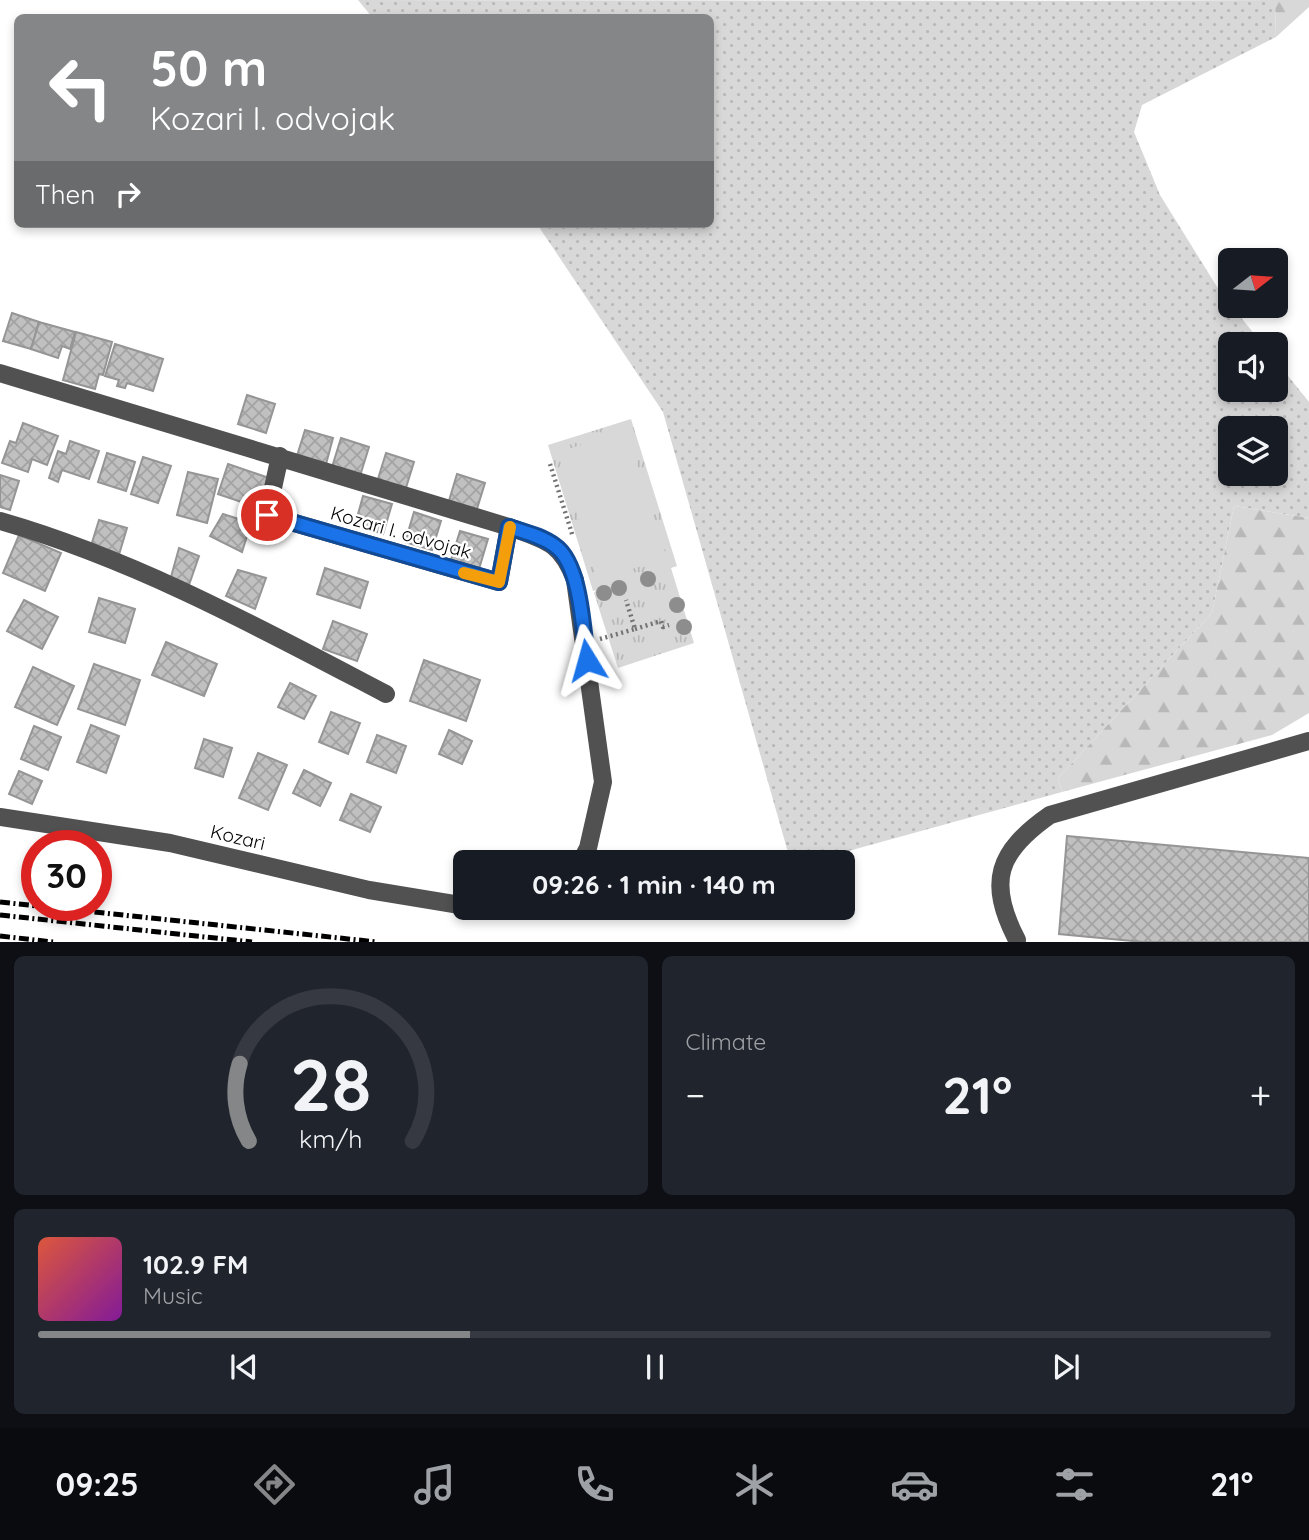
<!DOCTYPE html>
<html lang="en">
<head>
<meta charset="utf-8">
<style>
	:root { --surface:#171b24; --page:#20242c; --text:#f1f3f6; --muted:#9ea1a6; --line:#363941; --accent:#858687 }
	body { margin:0; font-family:Quicksand,sans-serif; background:var(--page); color:var(--text); height:100vh; display:flex; flex-direction:column; font-size:26px; white-space:nowrap }
	* { box-sizing:border-box; margin:0 }
	p { font-size:23px; color:var(--muted) }
	.icon { flex:none; width:38px; height:38px; fill:none; stroke:currentColor; stroke-width:2; stroke-linecap:round; stroke-linejoin:round }
	.map { position:relative; height:942px; overflow:hidden }
	.panel { display:flex; flex-direction:column; gap:14px; padding:14px; background:#0d0f14; flex:1 }
	.panel>* { flex:none }
	.hud { position:absolute; left:14px; top:14px; width:700px; height:214px; border-radius:10px; box-shadow:0 4px 10px #0003; background:#858687; color:#fff; overflow:hidden }
	.needle { width:46px; rotate:73deg }
	.controls { position:absolute; left:1218px; top:248px; display:grid; gap:14px }
	.controls a { display:grid; place-items:center; width:70px; height:70px; border-radius:10px; background:var(--surface); box-shadow:0 4px 10px #0003; font-size:35px }
	.speed { position:absolute; left:21px; top:830px; display:flex; gap:14px; font-size:35px; font-weight:700; text-align:center }
	.speed>* { display:grid; place-content:center; width:91px; height:91px; border-radius:50%; background:var(--surface); box-shadow:0 4px 10px #0003; line-height:1 }
	.speed .limit { border:10px solid #d22; background:#fff; color:#111 }
	.pin { position:absolute; display:grid; place-items:center; width:60px; height:60px; color:#fff; margin:-30px; border:4px solid #fff; border-radius:50%; box-shadow:0 2px 7px #0007 }
	.me { position:absolute; width:77px; margin:-38px; rotate:352deg; stroke-linejoin:round; filter:drop-shadow(0 0 5px #0008) }
	.turn { display:flex; align-items:center; gap:24px; height:147px; padding:0 21px; font-size:32px }
	.turn .icon { width:91px; height:91px; stroke-width:2.5 }
	.turn b { display:block; font-size:49px; line-height:60px }
	.then { display:flex; align-items:center; height:66px; padding:0 21px; background:#0003; gap:14px; font-size:26px }
	.big { font-size:52px; font-weight:700; line-height:1.1 }
	.panel .card { flex:1; display:flex; flex-direction:column; justify-content:center; gap:10px; min-width:0; padding:0 24px; border-radius:10px; background:var(--page) }
	.panel .dial { align-items:center; gap:0 }
	.dial svg { height:182px; overflow:visible; fill:none; stroke:var(--line); stroke-width:7; stroke-linecap:round; text-anchor:middle }
	.dial text { fill:var(--text); stroke:none }
	.song { display:flex; align-items:center; gap:21px }
	.cover { width:84px; height:84px; border-radius:10px; background:linear-gradient(135deg,hsl(10 70% 55%),hsl(290 70% 35%)) }
	.played { height:7px; border-radius:4px; background:linear-gradient(90deg,var(--accent) 35%,var(--line) 35%) }
	.keys { display:flex; justify-content:space-around; direction:ltr }
	.heat { display:flex; justify-content:space-between; align-items:center; font-size:38px; direction:ltr }
	.panel .tiles { flex:1; display:grid; gap:14px; grid-template-columns:1fr 1fr }
	.card:last-child { grid-column:span 2 }
	.trip { position:absolute; left:453px; top:850px; width:402px; height:70px; border-radius:10px; background:var(--surface); box-shadow:0 4px 10px #0003; font-weight:700; line-height:70px; text-align:center }
	.tab-bar { display:flex; height:112px; justify-content:space-around; align-items:center; background:#090b0e; color:var(--muted) }
	.tab-bar .icon { width:49px; height:49px }
	.tab-bar .on { color:var(--accent) }
	.tab-bar b { font-size:32px; color:var(--text) }
	.map>svg:first-child { display:block }
</style>
</head>
<body>
<div class="map">
<svg width="1309" height="942" viewBox="0 0 1309 942">
	<defs>
		<pattern id="grass-dots" width="8" height="8" patternUnits="userSpaceOnUse" patternTransform="scale(1.75)"><rect width="8" height="8" fill="#d8d8d8"/><path d="M2 2h.1M6 6h.1" fill="none" stroke="#b8b8b8" stroke-width="1.8" stroke-linecap="round"/></pattern>
		<pattern id="forest-firs" width="22" height="20" patternUnits="userSpaceOnUse" patternTransform="scale(1.75)"><rect width="22" height="20" fill="#d8d8d8"/><path d="M5 1l3.5 6h-7zM16 11l3.5 6h-7z" fill="#b8b8b8"/></pattern>
		<pattern id="park-tufts" width="24" height="20" patternUnits="userSpaceOnUse" patternTransform="scale(1.75)"><rect width="24" height="20" fill="#d8d8d8"/><path d="M3 7l-1-3M5 7V3M7 7l1-3M15 17l-1-3M17 17v-4M19 17l1-3" fill="none" stroke="#b8b8b8"/></pattern>
		<pattern id="building-cross-hatch" width="8" height="8" patternUnits="userSpaceOnUse" patternTransform="scale(1.75)"><rect width="8" height="8" fill="#c0c0c0"/><path d="M0 0l8 8M0 8l8-8" fill="none" stroke="#a3a3a3"/></pattern>
	</defs>
	<rect width="100%" height="100%" fill="#fff"/>
	<path fill="url(#grass-dots)" fill-rule="evenodd" d="M358,0l917,1 1,36 -134,68 -8,27 26,63 59,95 44,55h-33v45h46v-29l33,41v116l-75,-12 -22,107 -154,165 4,14 -257,71h-14l-128,-451 -126,-188h173v-206l-338,-1zM1230,429h46v45h-46z"/>
	<g fill="url(#forest-firs)">
		<path d="M1097,0h212v7l-33,30 -1,-36z"/>
		<path d="M1234,506l75,12v195l-37,22 -210,57 -4,-14 154,-165z"/>
	</g>
	<path fill="url(#park-tufts)" d="M631,419l46,147 -6,2 23,75 -76,25 -24,-75 2,-3 -3,1 -45,-146z"/>
	<path fill="#d8d8d8" d="M625,431l42,127 -70,22 -38,-128z"/>
	<g fill="url(#building-cross-hatch)" stroke="#959595" stroke-width="2">
		<path d="M12,313l27,9 -8,27 -28,-8z"/>
		<path d="M39,322l36,10 -5,17 -8,-3 -4,12 -27,-9z"/>
		<path d="M76,332l36,10 -9,33 -4,-1 -4,15 -32,-9z"/>
		<path d="M115,344l48,15 -10,32 -26,-8 -2,5 -8,-2 2,-6 -14,-4z"/>
		<path d="M247,395l28,9 -9,29 -28,-9z"/>
		<path d="M23,423l35,13 -11,29 -15,-6 -4,13 -26,-9 8,-22 6,2z"/>
		<path d="M305,430l28,8 -8,30 -29,-9z"/>
		<path d="M341,438l28,9 -9,29 -28,-9z"/>
		<path d="M70,441l29,10 -10,28 -27,-9 -4,12 -9,-4 9,-27 8,3z"/>
		<path d="M107,453l28,9 -9,29 -28,-9z"/>
		<path d="M386,453l28,9 -9,29 -28,-9z"/>
		<path d="M143,457l28,9 -13,37 -27,-9z"/>
		<path d="M228,464l41,14 -10,30 -41,-14z"/>
		<path d="M188,472l30,7 -11,44 -30,-8z"/>
		<path d="M457,474l28,9 -9,29 -28,-8z"/>
		<path d="M0,475l19,6 -9,29 -10,-3z"/>
		<path d="M363,496l29,8 -9,30 -28,-9z"/>
		<path d="M414,512l27,9 -9,29 -27,-8z"/>
		<path d="M223,514l28,9 -9,29 -32,-16z"/>
		<path d="M99,520l28,8 -9,30 -28,-9z"/>
		<path d="M460,531l28,8 -9,30 -28,-9z"/>
		<path d="M19,535l42,18 -16,38 -42,-18z"/>
		<path d="M179,548l20,8 -10,29 -18,-8z"/>
		<path d="M325,568l43,14 -8,26 -43,-14z"/>
		<path d="M238,570l28,8 -11,31 -29,-13z"/>
		<path d="M99,598l36,11 -10,34 -36,-11z"/>
		<path d="M24,600l34,17 -16,32 -35,-18z"/>
		<path d="M333,621l34,13 -10,27 -34,-12z"/>
		<path d="M166,642l51,22 -13,32 -52,-21z"/>
		<path d="M424,660l56,20 -14,41 -56,-20z"/>
		<path d="M94,664l46,16 -15,45 -47,-16z"/>
		<path d="M33,667l41,19 -17,39 -42,-18z"/>
		<path d="M290,683l26,13 -12,23 -26,-12z"/>
		<path d="M331,712l29,11 -12,31 -29,-12z"/>
		<path d="M91,725l28,11 -13,37 -29,-11z"/>
		<path d="M34,726l27,11 -13,33 -27,-11z"/>
		<path d="M449,730l23,11 -10,23 -23,-10z"/>
		<path d="M377,735l29,11 -10,27 -29,-11z"/>
		<path d="M204,739l28,9 -9,29 -28,-9z"/>
		<path d="M258,753l29,12 -19,45 -29,-12z"/>
		<path d="M304,770l27,13 -11,23 -27,-13z"/>
		<path d="M19,771l23,10 -10,23 -23,-10z"/>
		<path d="M351,794l30,13 -11,25 -30,-12z"/>
		<path d="M1067,836l242,22v84h-166l-84,-8z"/>
	</g>
	<g fill="none" stroke-linecap="round" stroke-linejoin="round">
		<g stroke="#737373" stroke-width="4.5" stroke-dasharray="2 3.5" stroke-linecap="butt">
			<path d="M550,464l23,73"/>
			<path d="M635,629l26,-8 2,6 6,-2"/>
			<path d="M600,639l35,-10 -9,-29"/>
		</g>
		<g stroke="#515151" stroke-width="18">
			<path d="M0,373l509,154 -10,55 -232,-67 13,-59"/>
			<path d="M0,521c136,39 262,108 386,173"/>
			<path d="M509,527c36,13 52,15 66,53l28,202 -15,66 -8,15"/>
			<path d="M0,817l170,26 199,47 97,16"/>
			<path d="M486,908h36"/>
			<path d="M1017,940c-30,-58 -20,-88 33,-125l259,-74"/>
		</g>
		<g stroke="#000" stroke-width="5" stroke-dasharray="10 3.5 2 3.5" stroke-linecap="butt">
			<path d="M0,902l377,40"/>
			<path d="M0,915l252,27"/>
			<path d="M0,936l53,6"/>
		</g>
	</g>
	<g fill="#8d8d8d">
		<circle cx="648" cy="579" r="8"/>
		<circle cx="619" cy="588" r="8"/>
		<circle cx="604" cy="593" r="8"/>
		<circle cx="677" cy="605" r="8"/>
		<circle cx="684" cy="627" r="8"/>
	</g>
	<g fill="none" stroke-linecap="round" stroke-linejoin="round">
		<defs>
			<path id="route" d="M267,515l232,67 10,-55c15,5 33,9 46,19 26,18 28,85 32,114"/>
		</defs>
		<use href="#route" stroke="#114b97" stroke-width="18"/>
		<use href="#route" stroke="#1a73e8" stroke-width="12"/>
		<path stroke="#f59e0b" stroke-width="12" d="M464,573l35,9 11,-55"/>
	</g>
	<g text-anchor="middle" dominant-baseline="central" stroke-width="5" stroke-linejoin="round" paint-order="stroke">
		<g font-size="19" fill="#000" stroke="#fff">
			<text transform="translate(401 532) rotate(16)">Kozari I. odvojak</text>
			<text transform="translate(238 837) rotate(13)">Kozari</text>
		</g>
	</g>
</svg>
<div class="controls">
<a><svg class="needle" viewBox="-14 -14 28 28"><path d="M0-13l5 13h-10z" fill="#e53935"/><path d="M0 13l5-13h-10z" fill="#9ea1a6"/></svg></a>
<a><svg class="icon" aria-label="sound" viewBox="0 0 24 24"><path d="M4 9h4l5-4v14l-5-4H4zM17 9q2 3 0 6"/></svg></a>
<a><svg class="icon" aria-label="layers" viewBox="0 0 24 24"><path d="M12 4l9 5-9 5-9-5zM3 14l9 5 9-5"/></svg></a>
</div>
<div class="speed"><div class="limit">30</div></div>
<div class="pin" style="left:267px;top:515px;background:#d93025"><svg class="icon" aria-label="arrive" viewBox="0 0 24 24"><path d="M6 21V4h12l-3 4 3 4H6"/></svg></div>
<svg class="me" style="left:587px;top:660px" viewBox="-20 -20 40 40"><path d="M0-17L14 15 0 8-14 15z" fill="#1a73e8" stroke="#fff" stroke-width="4"/></svg>
<div class="trip">09:26 · 1 min · 140 m</div>
<div class="hud">
<div class="turn"><svg class="icon" aria-label="left" viewBox="0 0 24 24"><path d="M17 20v-9H6M10 6l-5 5 5 5"/></svg><div><b>50 m</b>Kozari I. odvojak</div></div>
<div class="then">Then<svg class="icon" aria-label="right" viewBox="0 0 24 24"><path d="M7 20v-9h11M14 6l5 5-5 5"/></svg></div>
</div>
</div>
<section class="panel">
<div class="tiles">
<div class="card dial"><svg viewBox="0 0 100 80">
<path d="M14 69A42 42 0 1 1 86 69"/>
<path d="M14 69A42 42 0 0 1 10 35" stroke="#858687"/>
<text x="50" y="56" font-size="32" font-weight="700">28</text>
<text x="50" y="72" font-size="11">km/h</text>
</svg></div>
<div class="card"><p>Climate</p>
<div class="heat"><a>−</a><b class="big">21°</b><a>+</a></div>
</div>
<div class="card">
<div class="song"><i class="cover"></i><div><b>102.9 FM</b><p>Music</p></div></div>
<div class="played"></div>
<div class="keys"><svg class="icon" aria-label="previous" viewBox="0 0 24 24"><path d="M18 5L8 12l10 7zM5 5v14"/></svg><svg class="icon" aria-label="pause" viewBox="0 0 24 24"><path d="M8 5v14M16 5v14"/></svg><svg class="icon" aria-label="next" viewBox="0 0 24 24"><path d="M6 5l10 7-10 7zM19 5v14"/></svg></div>
</div>
</div>
</section>
<nav class="tab-bar">
<b>09:25</b>
<svg class="icon on" aria-label="directions" viewBox="0 0 24 24"><path d="M12 3l9 9-9 9-9-9zM9 14v-3h6M13 9l2 2-2 2"/></svg>
<svg class="icon" aria-label="music" viewBox="0 0 24 24"><path d="M9 18V5l10-2v13"/><circle cx="6" cy="18" r="3"/><circle cx="16" cy="16" r="3"/></svg>
<svg class="icon" aria-label="phone" viewBox="0 0 24 24"><path d="M5 4h4l2 5-3 2q2 4 5 5l2-3 5 2v4C11 20 4 13 5 4z"/></svg>
<svg class="icon" aria-label="climate" viewBox="0 0 24 24"><path d="M12 3v18M4 7l16 10M4 17L20 7"/></svg>
<svg class="icon" aria-label="car" viewBox="0 0 24 24"><path d="M5 17H2v-5l4-1 3-4h7l3 4 3 1v5h-3M9 17h6M6 11h13"/><circle cx="7" cy="17" r="2"/><circle cx="17" cy="17" r="2"/></svg>
<svg class="icon" aria-label="filters" viewBox="0 0 24 24"><path d="M4 7h16M4 17h16"/><circle cx="9" cy="7" r="2"/><circle cx="15" cy="17" r="2"/></svg>
<b>21°</b>
</nav>
</body>
</html>
